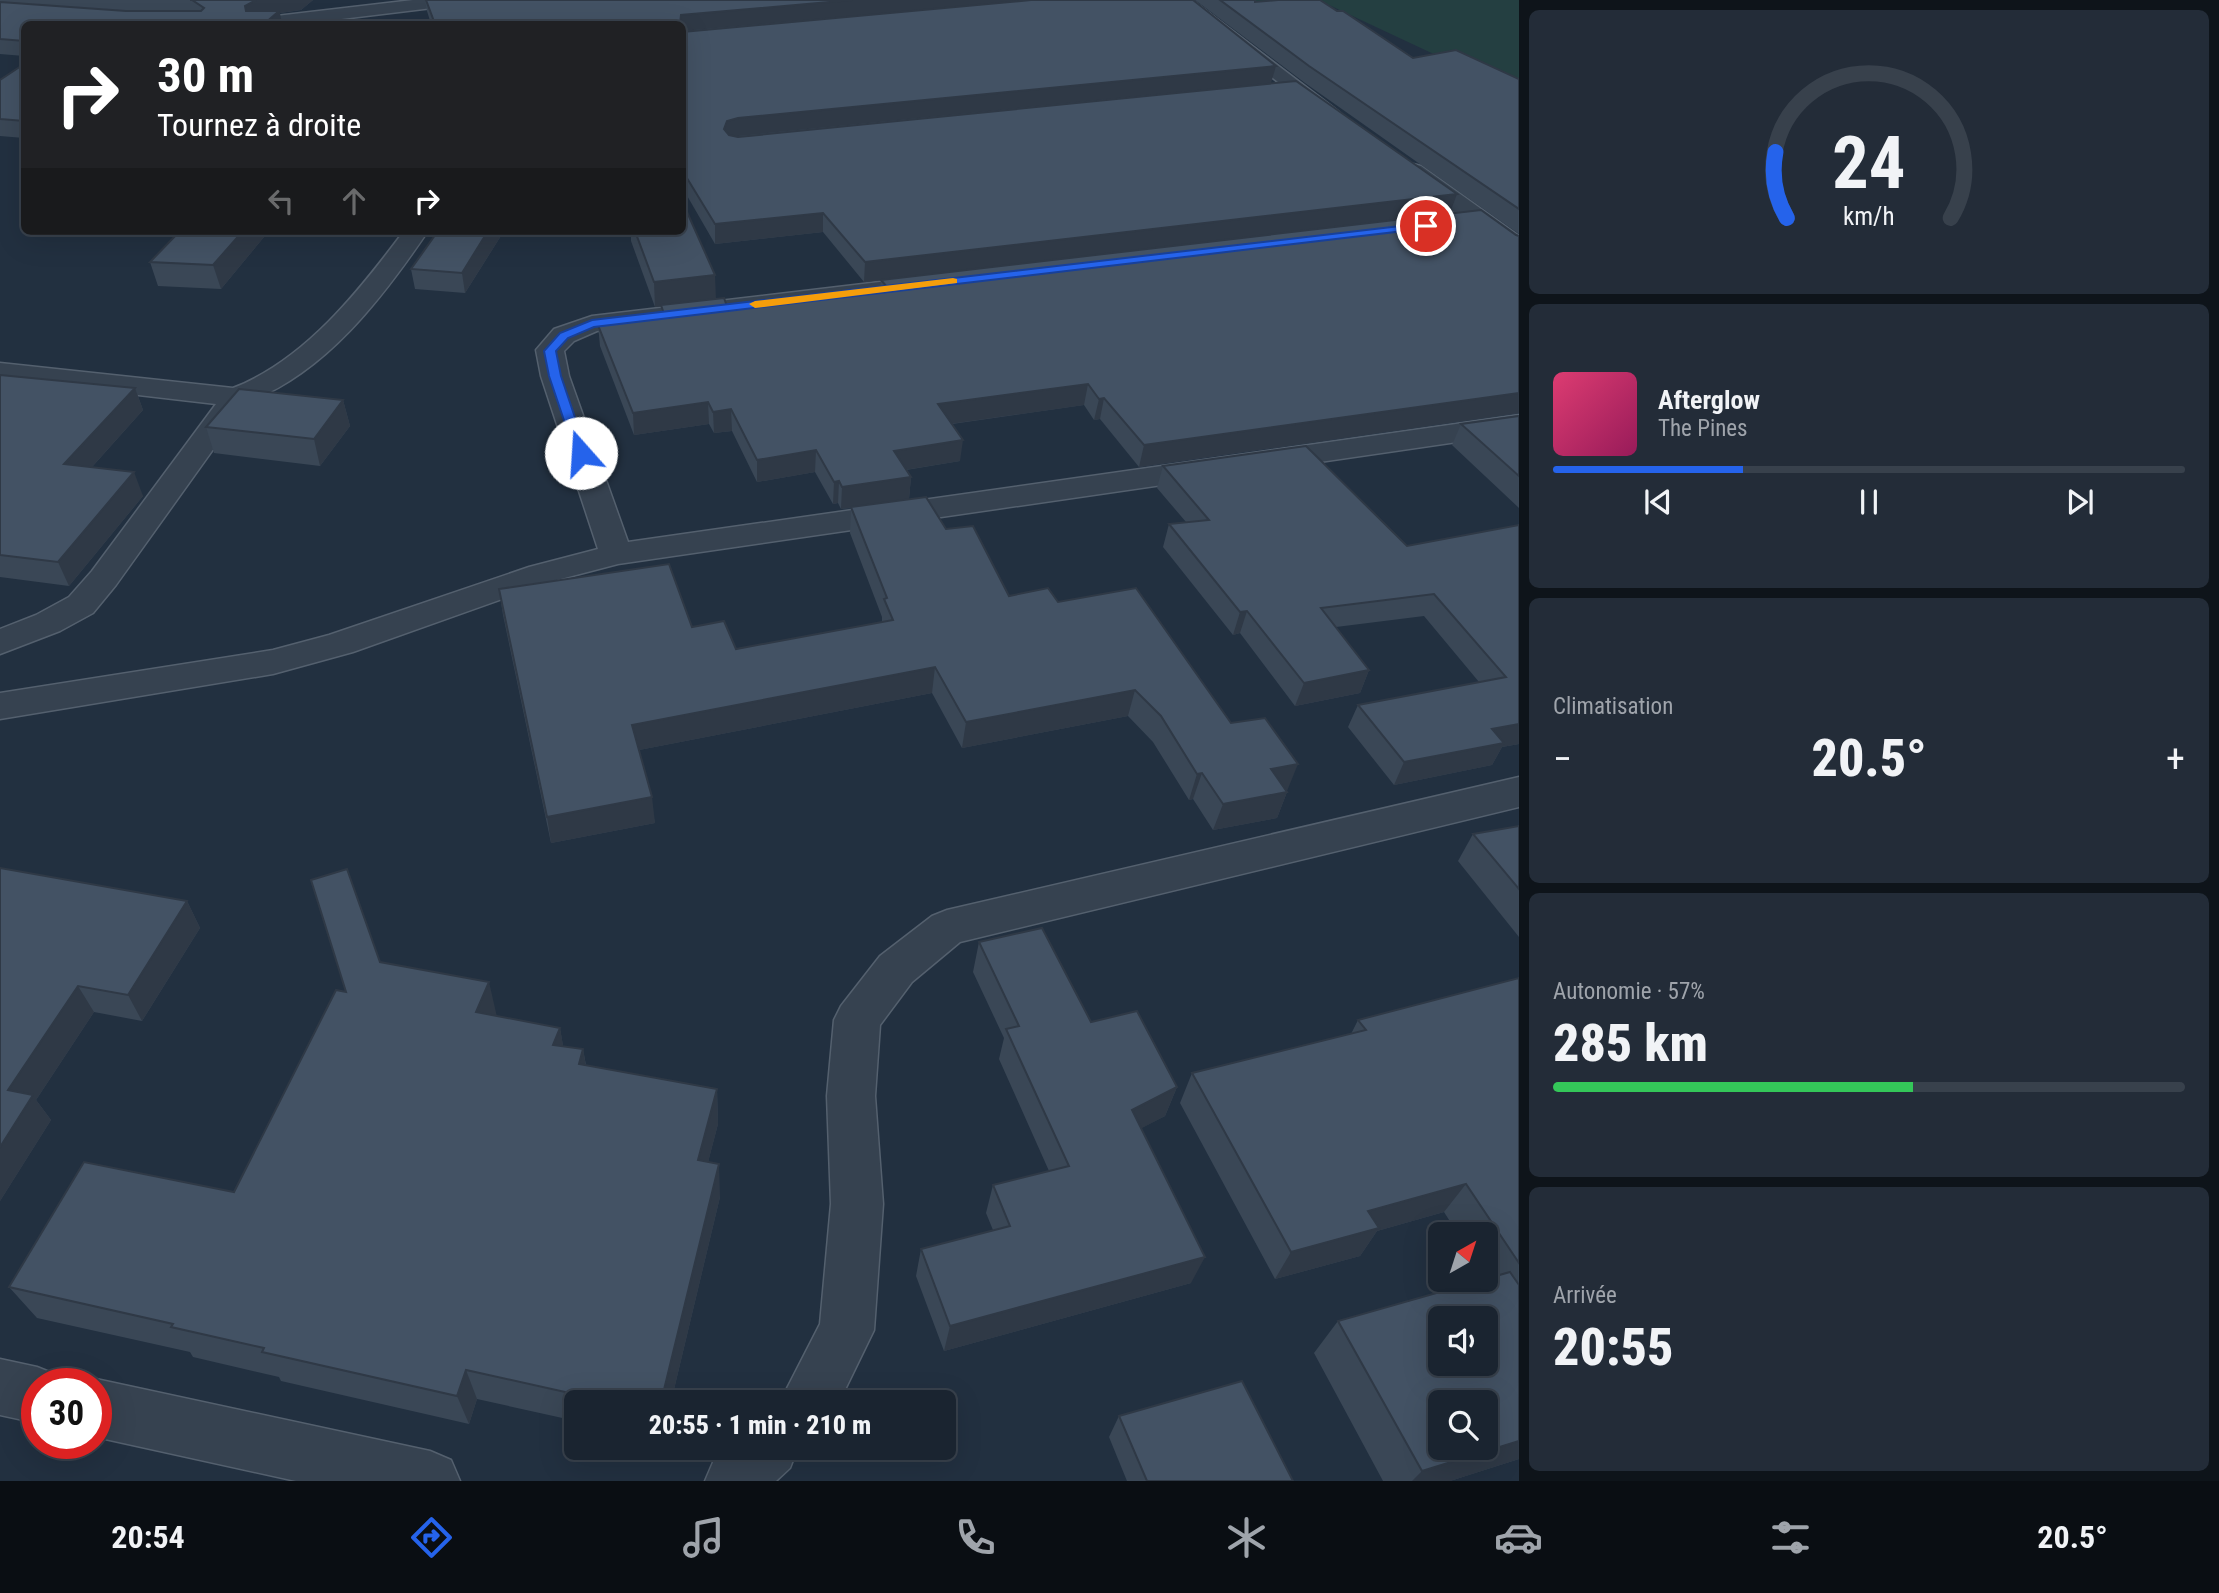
<!DOCTYPE html>
<html lang="fr">
<head>
<meta charset="utf-8">
<style>
	:root { --surface:#1a2430; --page:#232c38; --text:#f1f3f6; --muted:#9fa4ab; --line:#38414c; --accent:#2563eb }
	body { margin:0; font-family:"Roboto Condensed",sans-serif; background:var(--page); color:var(--text); height:100vh; display:flex; flex-direction:column; font-size:26px; white-space:nowrap }
	* { box-sizing:border-box; margin:0 }
	p { font-size:23px; color:var(--muted) }
	.icon { flex:none; width:38px; height:38px; fill:none; stroke:currentColor; stroke-width:2; stroke-linecap:round; stroke-linejoin:round }
	.map { position:relative; flex:1; overflow:hidden }
	.drawer { display:flex; flex-direction:column; gap:10px; padding:10px; background:#0e141a; width:700px }
	.drawer>* { flex:none }
	.hud { position:absolute; left:21px; top:21px; width:665px; height:214px; border-radius:10px; box-shadow:0 7px 28px #0002,0 0 0 2px var(--line); background:#202124; color:#fff; overflow:hidden }
	.needle { width:46px; rotate:39deg }
	.controls { position:absolute; left:1428px; top:1222px; display:grid; gap:14px }
	.controls a { display:grid; place-items:center; width:70px; height:70px; border-radius:10px; background:var(--surface); box-shadow:0 7px 28px #0002,0 0 0 2px var(--line); font-size:35px }
	.speed { position:absolute; left:21px; top:1368px; display:flex; gap:14px; font-size:35px; font-weight:700; text-align:center }
	.speed>* { display:grid; place-content:center; width:91px; height:91px; border-radius:50%; background:var(--surface); box-shadow:0 7px 28px #0002,0 0 0 2px var(--line); line-height:1 }
	.speed .limit { border:10px solid #d22; background:#fff; color:#111 }
	.pin { position:absolute; display:grid; place-items:center; width:60px; height:60px; color:#fff; margin:-30px; border:4px solid #fff; border-radius:50%; box-shadow:0 2px 7px #0007 }
	.me { position:absolute; width:77px; margin:-38px; rotate:341deg; stroke-linejoin:round; filter:drop-shadow(0 0 5px #0008) }
	.turn { display:flex; align-items:center; gap:24px; height:147px; padding:0 21px; font-size:32px }
	.turn .icon { width:91px; height:91px; stroke-width:2.5 }
	.turn b { display:block; font-size:49px; line-height:60px }
	.lanes { display:flex; align-items:center; height:66px; padding:0 21px; background:#0003; justify-content:center; gap:35px; direction:ltr }
	.lanes .off { opacity:.35 }
	.big { font-size:52px; font-weight:800; line-height:1.1 }
	.drawer .card { flex:1; display:flex; flex-direction:column; justify-content:center; gap:10px; min-width:0; padding:0 24px; border-radius:10px; background:var(--page) }
	.drawer .dial { align-items:center; gap:0 }
	.dial svg { height:182px; overflow:visible; fill:none; stroke:var(--line); stroke-width:7; stroke-linecap:round; text-anchor:middle }
	.dial text { fill:var(--text); stroke:none }
	.song { display:flex; align-items:center; gap:21px }
	.cover { width:84px; height:84px; border-radius:10px; background:linear-gradient(135deg,hsl(340 70% 55%),hsl(330 70% 35%)) }
	.played { height:7px; border-radius:4px; background:linear-gradient(90deg,var(--accent) 30%,var(--line) 30%) }
	.keys { display:flex; justify-content:space-around; direction:ltr }
	.heat { display:flex; justify-content:space-between; align-items:center; font-size:38px; direction:ltr }
	.charge { height:10px; border-radius:5px; background:linear-gradient(90deg,#34c759 57%,var(--line) 0) }
	.trip { position:absolute; left:564px; top:1390px; width:392px; height:70px; border-radius:10px; background:var(--surface); box-shadow:0 7px 28px #0002,0 0 0 2px var(--line); font-weight:800; line-height:70px; text-align:center }
	.dock { display:flex; height:112px; justify-content:space-around; align-items:center; background:#0a0e13; color:var(--muted) }
	.dock .icon { width:49px; height:49px }
	.dock .current { color:var(--accent) }
	.dock b { font-size:32px; color:var(--text) }
	main { display:flex; flex:1; min-height:0 }
	.map>svg:first-child { display:block }
</style>
</head>
<body>
<main>
<div class="map">
<svg width="1519" height="1481" viewBox="0 0 1519 1481">
	<rect width="100%" height="100%" fill="#223040"/>
	<path fill="#243f41" d="M1204,0h315v94l-190,-89 -107,7z"/>
	<g fill="none" stroke-linecap="round" stroke-linejoin="round">
		<defs>
			<g id="minor">
				<path d="M413,0h53l-9,5 -157,19h-50l9,-6z"/>
				<path d="M1172,0h20l147,112 -3,4h-14z"/>
				<path d="M1413,164l8,2 98,70v19l-9,-2 -105,-77 -3,-5 3,-5z"/>
				<path d="M404,231h24c-45,66 -103,143 -181,171l-131,183 -23,28 -33,18 -60,23v-25l36,-14 33,-18 23,-26 124,-167 -216,-25v-16l233,25c72,-28 126,-97 171,-157z"/>
				<path d="M905,279l9,3 4,5 -4,5 -317,39 -23,10 -10,10 5,25 59,166 891,-127v18l-901,131 -65,17 -200,71 -80,22 -273,45v-26l273,-43 56,-15 200,-68 69,-18 -57,-173 -5,-26 18,-21 38,-13z"/>
				<path d="M1519,777v30l-559,135 -48,40 -32,43 -5,71 8,108 -9,126 -35,72h-59l40,-78 11,-120 -4,-108 7,-76 7,-14 39,-50 52,-40 15,-6z"/>
				<path d="M0,1359l37,8 20,8 4,9h-24v39l-37,-8z"/>
				<path d="M96,1379l334,72 21,9 9,21h-164l-200,-44v-53h-12z"/>
				<path d="M727,1447h71l-8,21 -14,13h-71l9,-21z"/>
			</g>
		</defs>
		<use href="#minor" stroke="#54606e" stroke-width="3"/>
		<use href="#minor" fill="#364250" fill-rule="evenodd"/>
	</g>
	<g fill="#3a4756" fill-rule="evenodd">
		<path d="M0,0h313l-12,10 -21,3 -256,11v32l-24,-2zM56,6l73,5h-3z"/>
		<path d="M425,0h767l79,83 -534,54 713,76 -361,43 430,-20v177l-380,54 -39,-48 -6,1 -10,-15 -132,19 8,37 -54,9 5,7 -2,22 37,30 63,67 49,6 173,121 56,68h-1l1,1 -10,26 -64,12 -20,-31 -4,1 -36,-58 -25,-26 -166,32 -30,-55 -293,57 16,73 -104,20 -48,-228 -4,-26 193,38 44,22 146,-27v-5l-32,-84 1,-25 -10,1 -3,-6 -5,1 -18,-32 -58,10 -25,-51 -18,2 -5,-9 -75,11 -34,-89 -2,-21 64,-8 -1,-11 -6,1 -24,-66v-10h51l34,68 12,10 152,-20 1,-9 -17,2 -41,-50 -108,12 -33,-57v-163h-251l-4,-13z"/>
		<path d="M1195,0h60v2l158,56 106,21v155l-214,-151z"/>
		<path d="M24,64v74l-24,-2v-56z"/>
		<path d="M180,231h83l1,6 -43,52 -63,-3 -8,-24z"/>
		<path d="M438,231h66l-39,62 -50,-4 -4,-20z"/>
		<path d="M0,375l135,13 8,22 -51,57 51,29 -74,90 -69,-9z"/>
		<path d="M343,400l7,26 -30,40 -106,-13 -8,-26z"/>
		<path d="M1519,416v92l-67,-63 9,-21z"/>
		<path d="M1163,466l244,80 112,-21v219l-17,3 -10,18 -98,20 -46,-58 10,-22 121,-23 -55,-66 -88,11 33,43 -9,23 -65,13 -55,-73 -7,2 -70,-88 6,-23 17,-2 -29,-34z"/>
		<path d="M1519,826v111l-61,-76 15,-27z"/>
		<path d="M0,868l187,33 13,27 -58,93 -48,-9 -58,88 15,20 -51,81z"/>
		<path d="M979,942l112,80 86,65 -12,29 -24,12 50,155 -247,68 -28,-75 5,-27 72,-19 -7,-17 7,-28 56,-14 -50,-112 5,-21 -31,-66z"/>
		<path d="M380,962l117,54 63,12 3,18 20,3 3,16 131,24 1,35 -10,38 12,35 -49,205h-95v19l-99,-22 -8,25 -188,-43 -2,-4 -86,-20 -3,-5 -153,-34 -28,-31 225,-95 112,-200z"/>
		<path d="M1519,978v481l-69,22h-67l-69,-128 24,-32 149,-43 -1,-2v-42h-28l-14,-22 -67,19 -17,25 -85,23 -95,-176 12,-30 159,-39 7,-14z"/>
		<path d="M1119,1416l174,65h-166l-18,-44z"/>
	</g>
	<g fill="#2f3946">
		<path d="M255,0h58l-12,10 -21,3 2,11h-18l-15,-2 -4,-16z"/>
		<path d="M852,0h182l-352,31v-7h-2l1,-9z"/>
		<path d="M1276,66l-5,17 -533,53 -10,4 -4,-11 3,-8 11,-3z"/>
		<path d="M1457,194l-7,19 -586,69 1,-20z"/>
		<path d="M823,213v19l-108,12v-20z"/>
		<path d="M243,231h20l1,6 -43,52 -8,-24z"/>
		<path d="M488,231h16l-39,62 -3,-20z"/>
		<path d="M715,275l1,25 -61,7 -1,-25z"/>
		<path d="M1088,384l-4,21 -148,21 2,-22z"/>
		<path d="M135,388l8,22 -69,77 -10,-23z"/>
		<path d="M1519,393v20l-380,54 5,-22z"/>
		<path d="M1104,398l-4,21 -6,1 5,-21z"/>
		<path d="M343,400l7,26 -30,40 -6,-27z"/>
		<path d="M708,402l1,22 -75,11 -1,-22z"/>
		<path d="M731,409l1,22 -18,2 -1,-21z"/>
		<path d="M963,440l-3,21 -68,11 2,-21z"/>
		<path d="M816,450l-1,22 -58,10v-22z"/>
		<path d="M134,472l9,24 -74,90 -11,-24z"/>
		<path d="M911,477l-2,22 -68,10 1,-22z"/>
		<path d="M839,481l-1,22 -5,1 1,-22z"/>
		<path d="M1247,611l-7,22 -7,2 7,-23z"/>
		<path d="M935,667l-3,26 -298,58 -2,-26z"/>
		<path d="M1369,670l-9,23 -65,13 9,-23z"/>
		<path d="M1135,690l-7,26 -166,32 4,-26z"/>
		<path d="M1519,724v20l-17,3 -10,18 -98,20 10,-23 88,-33z"/>
		<path d="M1298,764l-11,27 -26,5 10,-27z"/>
		<path d="M1202,773l-9,26 -4,1 8,-26z"/>
		<path d="M1287,792l-10,26 -64,12 10,-26z"/>
		<path d="M652,797l3,26 -104,20 -4,-26z"/>
		<path d="M187,901l13,27 -58,93 -14,-26z"/>
		<path d="M489,982l8,35 -21,-5z"/>
		<path d="M78,986l16,26 -58,88 15,20 -51,81v-54l8,-57z"/>
		<path d="M560,1028l6,35 -13,-18z"/>
		<path d="M583,1049l6,35 -10,-20z"/>
		<path d="M1177,1087l-12,29 -44,23 11,-29z"/>
		<path d="M717,1089l1,35 -18,69 -2,-33z"/>
		<path d="M719,1164l1,33 -49,205h-10z"/>
		<path d="M1466,1184l-22,28 -67,19 -17,25 -85,23 16,-27 77,-41z"/>
		<path d="M1205,1257l-14,26 -247,68 6,-25z"/>
		<path d="M466,1370l11,29 -8,25 -12,-28z"/>
		<path d="M1519,1441v18l-69,22h-38l10,-10z"/>
	</g>
	<g fill="#435264" stroke="#2f3946" stroke-width="2" fill-rule="evenodd">
		<path d="M190,0h66l-11,6 1,5h33l-15,13h-240v17l-24,-2v-37l126,9h75l3,-3 -12,-8z"/>
		<path d="M426,0h426l-171,15 -1,9h-245z"/>
		<path d="M1031,0h162l83,66 -538,52 -11,3 -3,8 5,6 9,2 558,-56 161,113 -592,68 -42,-49 -108,11 -33,-54v-138z"/>
		<path d="M1220,0h35v2l23,-2h42l17,11h6l70,47 43,-8 63,29v130l-210,-143z"/>
		<path d="M24,64v57l-24,-2v-39z"/>
		<path d="M1481,210l35,25 3,1v157l-375,52 -40,-47 -5,1 -11,-15 -150,20 25,36 -69,11 17,26 -69,10 -3,-6 -5,1 -18,-32 -59,10 -26,-51 -18,3 -5,-10 -75,11 -35,-88 67,-8 -4,-12 63,-7 4,11 160,-21 -7,-8z"/>
		<path d="M682,212h5l28,63 -61,7 -19,-51h47z"/>
		<path d="M180,231h63l-30,34 -63,-3z"/>
		<path d="M438,231h50l-26,42 -51,-4z"/>
		<path d="M0,375l135,13 -71,76 70,8 -76,90 -58,-7z"/>
		<path d="M239,389l104,11 -29,39 -108,-12z"/>
		<path d="M1519,416v60l-58,-52z"/>
		<path d="M1306,446l101,100 112,-21v199l-27,5 12,14 -100,19 -46,-57 148,-28 -72,-83 -113,14 48,62 -65,13 -57,-72 -7,1 -71,-88 40,-4 -46,-54z"/>
		<path d="M926,497l20,32 27,-3 36,70 39,-8 10,14 78,-14 95,135 34,-5 33,46 -27,5 16,23 -64,12 -21,-31 -5,1 -36,-58 -26,-26 -169,32 -31,-55 -303,58 20,72 -105,20 -48,-228 170,-25 23,63 32,-6 12,28 157,-29 -9,-21 3,-1 -36,-91z"/>
		<path d="M1519,826v63l-46,-55z"/>
		<path d="M0,868l187,33 -59,94 -50,-9 -70,104 25,5 -33,52z"/>
		<path d="M347,869l33,93 109,20 -13,30 84,16 -7,17 30,4 -4,15 138,25 -19,71 21,4 -58,238h-51l-144,-32 -9,26 -195,-44 2,-4 -93,-21 2,-3 -164,-37 75,-125 150,30 102,-202 10,2 -35,-112z"/>
		<path d="M1042,928l49,94 46,-11 40,76 -45,23 73,147 -255,69 -29,-77 89,-23 -17,-41 76,-19 -63,-137 13,-3 -40,-84z"/>
		<path d="M1519,978v285l-53,-79 -98,27 11,17 -88,24 -99,-179 174,-43 -8,-10z"/>
		<path d="M1510,1272l9,13v156l-97,30 -84,-150zM1440,1318h46v45h-46zM1440,1402h46v45h-46z"/>
		<path d="M1242,1381l51,100h-146l-28,-65z"/>
	</g>
	<path fill="#2563eb" stroke="#184099" stroke-width="2" d="M1426,223l3,1v4l-835,99 -26,11 -12,13 5,25 26,77 -6,3 -6,-3 -26,-77 -5,-25 16,-18 32,-13z"/>
	<path fill="#f59e0b" d="M953,278l4,1v4l-202,25 -6,-4 6,-3z"/>
</svg>
<div class="controls">
<a><svg class="needle" viewBox="-14 -14 28 28"><path d="M0-13l5 13h-10z" fill="#e53935"/><path d="M0 13l5-13h-10z" fill="#9fa4ab"/></svg></a>
<a><svg class="icon" aria-label="sound" viewBox="0 0 24 24"><path d="M4 9h4l5-4v14l-5-4H4zM17 9q2 3 0 6"/></svg></a>
<a><svg class="icon" aria-label="search" viewBox="0 0 24 24"><circle cx="10" cy="10" r="6"/><path d="M15 15l6 6"/></svg></a>
</div>
<div class="speed"><div class="limit">30</div></div>
<div class="pin" style="left:1426px;top:226px;background:#d93025"><svg class="icon" aria-label="arrive" viewBox="0 0 24 24"><path d="M6 21V4h12l-3 4 3 4H6"/></svg></div>
<svg class="me" style="left:581px;top:453px" viewBox="-20 -20 40 40"><circle r="19" fill="#fff"/><path d="M0-13L10 11 0 6-10 11z" fill="#2563eb"/></svg>
<div class="trip">20:55 · 1 min · 210 m</div>
<div class="hud">
<div class="turn"><svg class="icon" aria-label="right" viewBox="0 0 24 24"><path d="M7 20v-9h11M14 6l5 5-5 5"/></svg><div><b>30 m</b>Tournez à droite</div></div>
<div class="lanes"><svg class="icon off" aria-label="left" viewBox="0 0 24 24"><path d="M17 20v-9H6M10 6l-5 5 5 5"/></svg><svg class="icon off" aria-label="ahead" viewBox="0 0 24 24"><path d="M12 20V5M6 11l6-6 6 6"/></svg><svg class="icon" aria-label="right" viewBox="0 0 24 24"><path d="M7 20v-9h11M14 6l5 5-5 5"/></svg></div>
</div>
</div>
<section class="drawer">
<div class="card dial"><svg viewBox="0 0 100 80">
<path d="M14 69A42 42 0 1 1 86 69"/>
<path d="M14 69A42 42 0 0 1 9 40" stroke="#2563eb"/>
<text x="50" y="56" font-size="32" font-weight="700">24</text>
<text x="50" y="72" font-size="11">km/h</text>
</svg></div>
<div class="card">
<div class="song"><i class="cover"></i><div><b>Afterglow</b><p>The Pines</p></div></div>
<div class="played"></div>
<div class="keys"><svg class="icon" aria-label="previous" viewBox="0 0 24 24"><path d="M18 5L8 12l10 7zM5 5v14"/></svg><svg class="icon" aria-label="pause" viewBox="0 0 24 24"><path d="M8 5v14M16 5v14"/></svg><svg class="icon" aria-label="next" viewBox="0 0 24 24"><path d="M6 5l10 7-10 7zM19 5v14"/></svg></div>
</div>
<div class="card"><p>Climatisation</p>
<div class="heat"><a>−</a><b class="big">20.5°</b><a>+</a></div>
</div>
<div class="card"><p>Autonomie · 57%</p><b class="big">285 km</b><div class="charge"></div></div>
<div class="card"><p>Arrivée</p><b class="big">20:55</b></div>
</section>
</main>
<nav class="dock">
<b>20:54</b>
<svg class="icon current" aria-label="directions" viewBox="0 0 24 24"><path d="M12 3l9 9-9 9-9-9zM9 14v-3h6M13 9l2 2-2 2"/></svg>
<svg class="icon" aria-label="music" viewBox="0 0 24 24"><path d="M9 18V5l10-2v13"/><circle cx="6" cy="18" r="3"/><circle cx="16" cy="16" r="3"/></svg>
<svg class="icon" aria-label="phone" viewBox="0 0 24 24"><path d="M5 4h4l2 5-3 2q2 4 5 5l2-3 5 2v4C11 20 4 13 5 4z"/></svg>
<svg class="icon" aria-label="climate" viewBox="0 0 24 24"><path d="M12 3v18M4 7l16 10M4 17L20 7"/></svg>
<svg class="icon" aria-label="car" viewBox="0 0 24 24"><path d="M5 17H2v-5l4-1 3-4h7l3 4 3 1v5h-3M9 17h6M6 11h13"/><circle cx="7" cy="17" r="2"/><circle cx="17" cy="17" r="2"/></svg>
<svg class="icon" aria-label="filters" viewBox="0 0 24 24"><path d="M4 7h16M4 17h16"/><circle cx="9" cy="7" r="2"/><circle cx="15" cy="17" r="2"/></svg>
<b>20.5°</b>
</nav>
</body>
</html>
